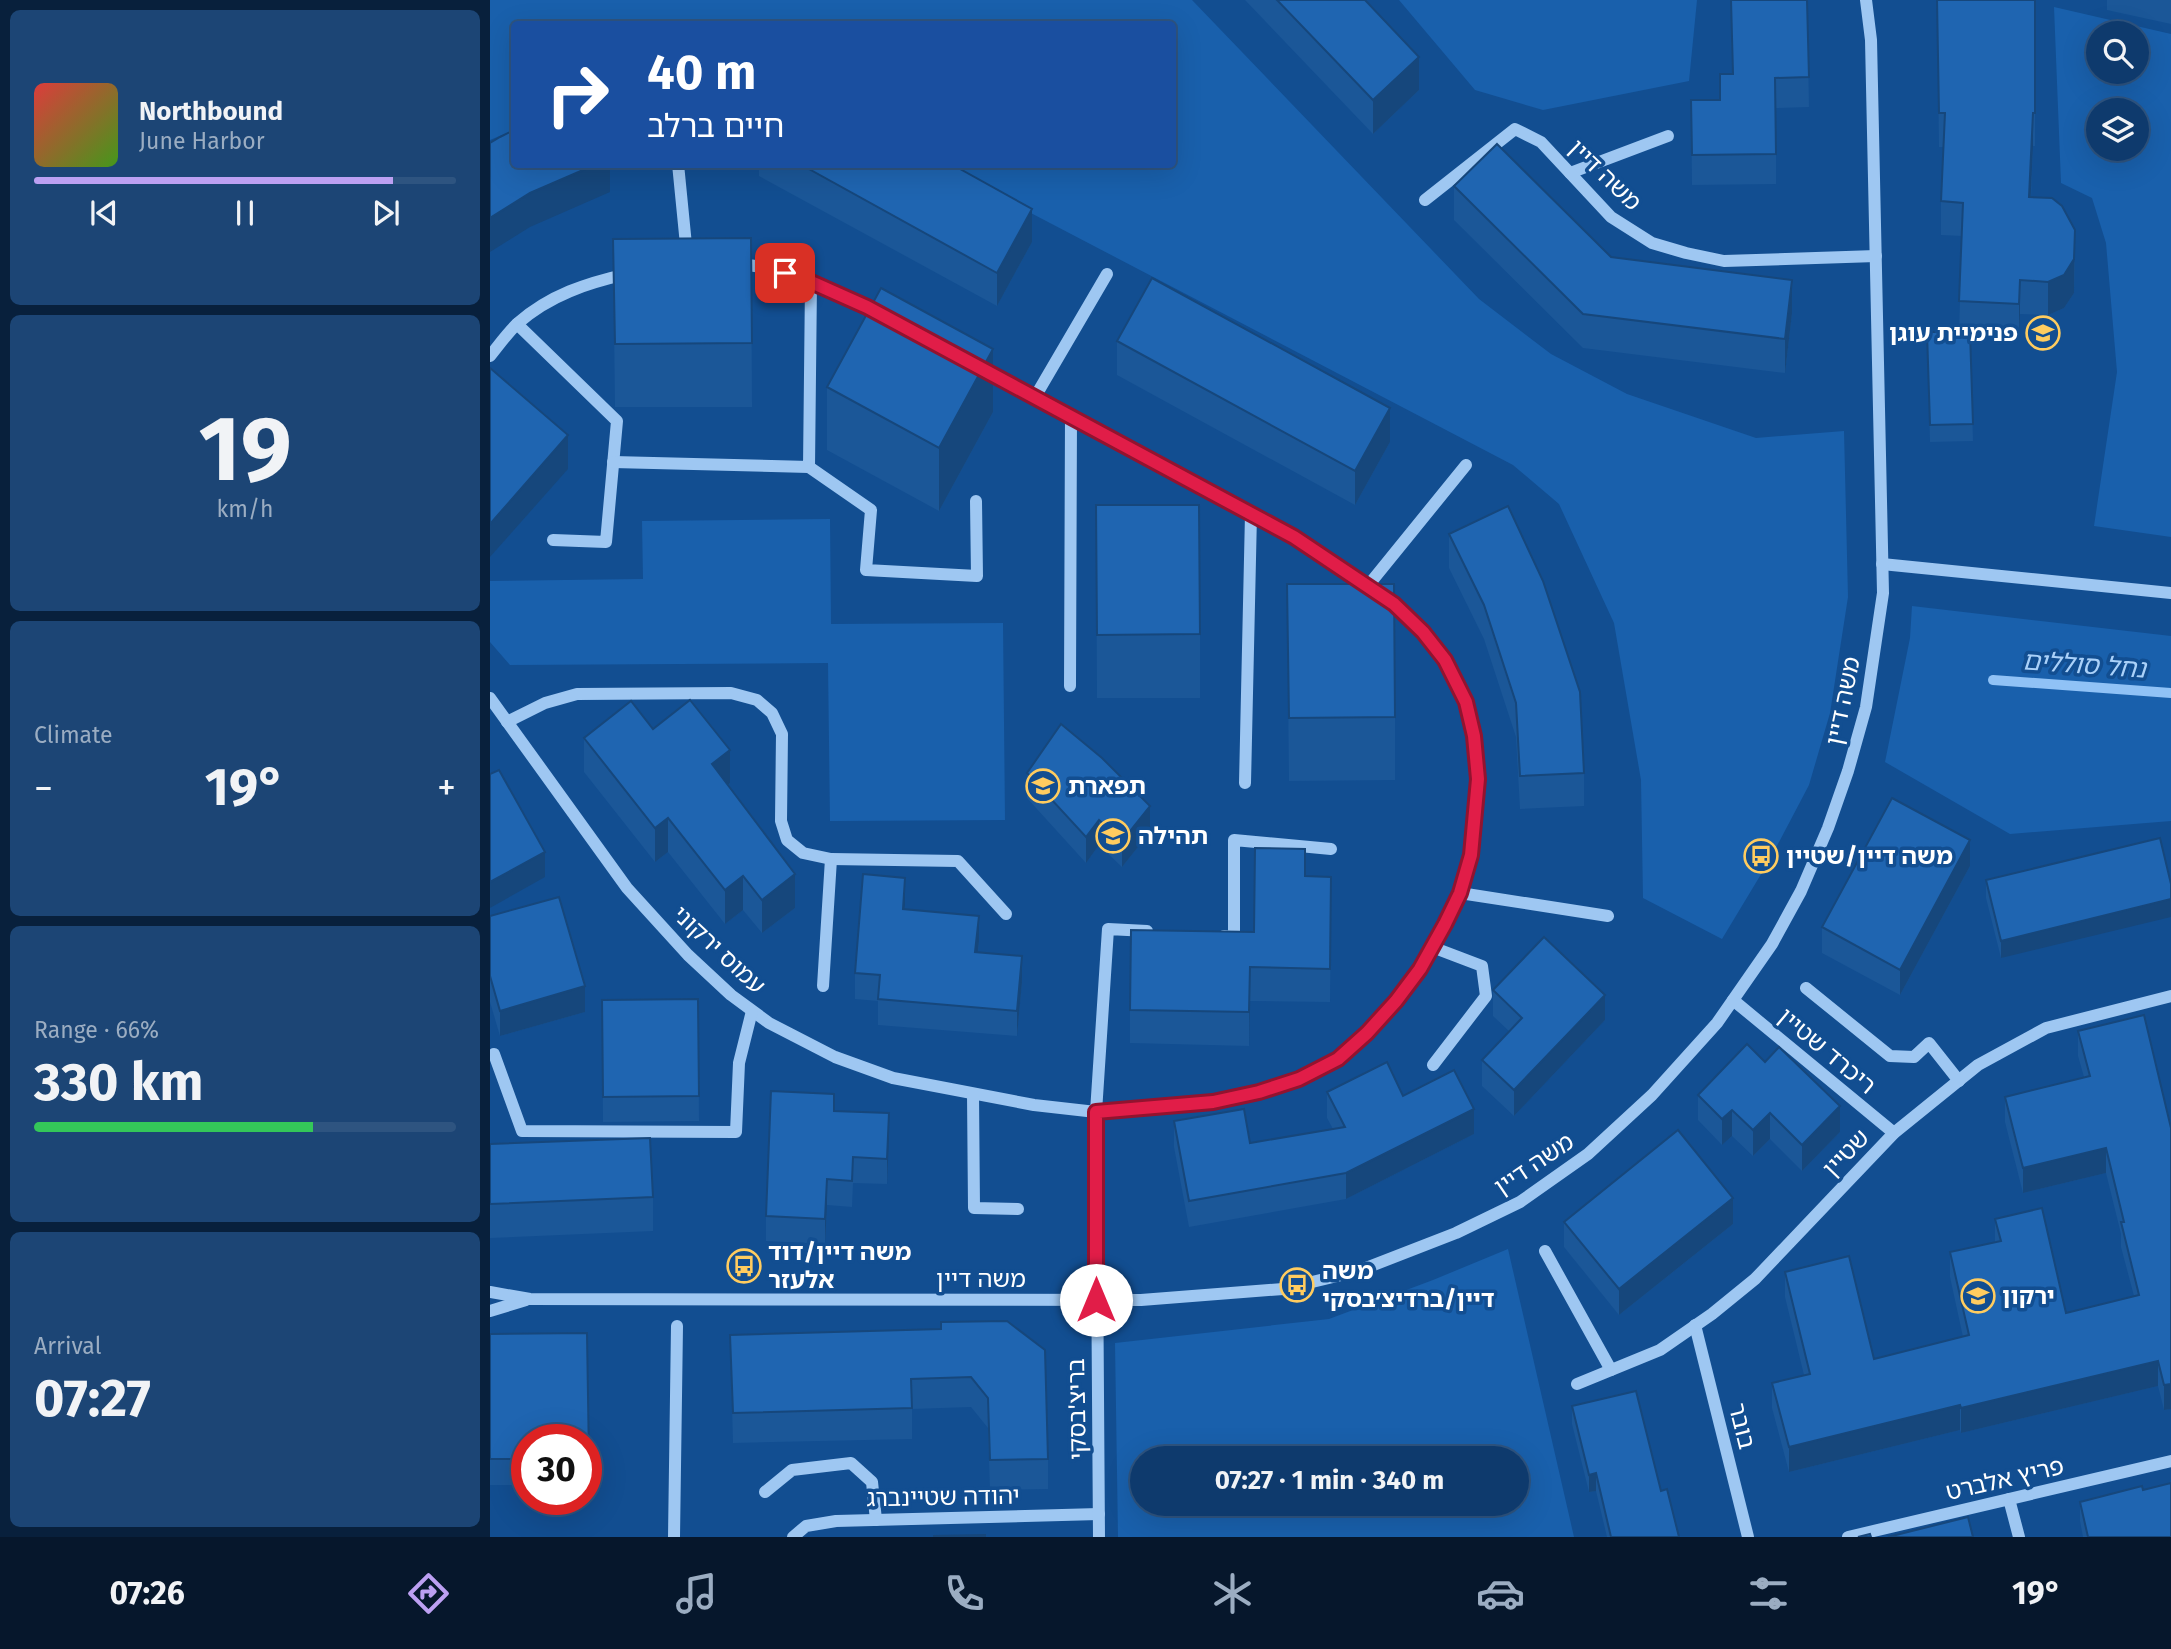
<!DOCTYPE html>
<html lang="en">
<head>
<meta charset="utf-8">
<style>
	:root { --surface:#0e3a6d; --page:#1c4575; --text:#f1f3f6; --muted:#9badc2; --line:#2e5480; --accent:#bca0f2 }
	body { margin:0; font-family:"Fira Sans","Noto Sans Hebrew",sans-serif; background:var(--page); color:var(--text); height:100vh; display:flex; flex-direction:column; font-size:26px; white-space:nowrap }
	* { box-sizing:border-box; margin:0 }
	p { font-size:23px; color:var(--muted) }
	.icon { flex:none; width:38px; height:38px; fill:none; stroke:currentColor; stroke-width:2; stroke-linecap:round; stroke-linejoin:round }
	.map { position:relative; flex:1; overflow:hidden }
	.sheet { display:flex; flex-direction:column; gap:10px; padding:10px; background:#08203c; width:490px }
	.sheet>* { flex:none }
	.banner { position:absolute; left:21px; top:21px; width:665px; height:147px; border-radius:7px; box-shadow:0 7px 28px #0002,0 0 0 2px var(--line); background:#1a4fa0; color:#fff; overflow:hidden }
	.controls { position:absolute; left:1596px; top:21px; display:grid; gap:14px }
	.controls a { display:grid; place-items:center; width:63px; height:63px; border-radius:50%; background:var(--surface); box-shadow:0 7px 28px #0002,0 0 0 2px var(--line); font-size:35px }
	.speed { position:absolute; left:21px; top:1424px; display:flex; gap:14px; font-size:35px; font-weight:700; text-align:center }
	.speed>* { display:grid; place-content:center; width:91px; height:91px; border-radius:50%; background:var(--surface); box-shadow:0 7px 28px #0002,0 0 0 2px var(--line); line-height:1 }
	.speed .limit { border:10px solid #d22; background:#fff; color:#111 }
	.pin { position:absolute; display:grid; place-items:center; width:60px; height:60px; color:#fff; margin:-30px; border-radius:14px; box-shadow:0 4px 10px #0006 }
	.me { position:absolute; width:77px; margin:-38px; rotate:0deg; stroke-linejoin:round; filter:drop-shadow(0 0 5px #0008) }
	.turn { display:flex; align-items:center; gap:24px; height:147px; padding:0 21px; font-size:32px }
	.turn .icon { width:91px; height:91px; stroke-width:2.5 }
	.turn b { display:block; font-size:49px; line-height:60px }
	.big { font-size:52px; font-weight:700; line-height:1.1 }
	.sheet .card { flex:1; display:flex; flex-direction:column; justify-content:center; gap:10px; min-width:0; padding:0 24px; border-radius:10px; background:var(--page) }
	.sheet .dial { align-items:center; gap:0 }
	.dial b { font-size:91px; line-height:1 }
	.song { display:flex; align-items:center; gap:21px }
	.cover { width:84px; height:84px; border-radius:10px; background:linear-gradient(135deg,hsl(0 70% 55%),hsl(100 70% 35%)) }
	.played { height:7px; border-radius:4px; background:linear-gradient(90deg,var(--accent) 85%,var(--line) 85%) }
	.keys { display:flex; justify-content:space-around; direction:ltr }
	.heat { display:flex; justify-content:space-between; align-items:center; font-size:38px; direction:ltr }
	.charge { height:10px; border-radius:5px; background:linear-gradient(90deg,#34c759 66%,var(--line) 0) }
	.trip { position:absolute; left:640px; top:1446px; width:399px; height:70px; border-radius:35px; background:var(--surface); box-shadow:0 7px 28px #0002,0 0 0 2px var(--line); font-weight:700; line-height:70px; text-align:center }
	.dock { display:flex; height:112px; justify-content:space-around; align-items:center; background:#06172c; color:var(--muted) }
	.dock .icon { width:49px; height:49px }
	.dock .selected { color:var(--accent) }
	.dock b { font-size:32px; color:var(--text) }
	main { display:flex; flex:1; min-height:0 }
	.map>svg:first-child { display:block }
</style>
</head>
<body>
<main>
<section class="sheet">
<div class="card">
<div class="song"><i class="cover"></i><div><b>Northbound</b><p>June Harbor</p></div></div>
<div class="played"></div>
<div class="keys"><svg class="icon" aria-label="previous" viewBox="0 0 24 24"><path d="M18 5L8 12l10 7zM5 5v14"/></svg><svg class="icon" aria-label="pause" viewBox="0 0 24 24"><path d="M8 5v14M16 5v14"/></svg><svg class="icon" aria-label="next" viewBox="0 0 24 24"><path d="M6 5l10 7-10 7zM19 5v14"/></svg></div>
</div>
<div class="card dial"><b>19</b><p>km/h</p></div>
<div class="card"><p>Climate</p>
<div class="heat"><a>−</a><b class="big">19°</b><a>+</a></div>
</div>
<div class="card"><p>Range · 66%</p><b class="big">330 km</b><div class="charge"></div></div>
<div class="card"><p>Arrival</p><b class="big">07:27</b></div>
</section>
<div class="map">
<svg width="1681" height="1537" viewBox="0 0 1681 1537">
	<rect width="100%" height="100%" fill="#124e91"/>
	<g fill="#1960ac" fill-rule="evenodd">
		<path d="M0,0h702l287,299 72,55 76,40 129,44 88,-7 4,166 -18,116 -21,72 -40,76 -47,78 -79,-41 -2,-118 -27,-157 -55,-119 -46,-39 -574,-300 233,-1v-140h-658v106l-24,10z"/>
		<path d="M909,0h298l-8,81 -146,29 -68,-20z"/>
		<path d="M1564,7l117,27v503l-77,-11 23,-154 -11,-129 -14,-45 -31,-15zM1647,33v39h-39v-39zM1608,110h39v39h-39z"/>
		<path d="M340,519l1,105 172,-1 2,197 -175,1 -2,-158 -318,2 -20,-23v-61l153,-2 -1,-58z"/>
		<path d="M1422,606l259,30v185l-161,13 -125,-72 25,-124z"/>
		<path d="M1018,1249l66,288h-456l-3,-194 214,-24 104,-39zM653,1458h374v45h-374z"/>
	</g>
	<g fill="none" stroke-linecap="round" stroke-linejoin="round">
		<path stroke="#90c2f6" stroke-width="10" d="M1503,680l178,13"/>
		<g stroke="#9ec7f2" stroke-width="12">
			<path d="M188,164l9,91"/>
			<path d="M1080,173l98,-37"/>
			<path d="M935,200l90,-71 26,13 70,75 41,26 34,10 38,8 152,-5"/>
			<path d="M245,264c52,2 104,28 150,52"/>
			<path d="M27,324l100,97 -11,121 -53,-2"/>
			<path d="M0,356c9,-11 18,-24 28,-33 32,-28 69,-40 109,-49"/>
			<path d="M545,397l72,-123"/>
			<path d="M123,462l196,5 2,-185"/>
			<path d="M319,467l62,43 -5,60 111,6 -1,-75"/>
			<path d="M1392,564l289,29"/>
			<path d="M877,587l99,-122"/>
			<path d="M580,686l1,-270"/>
			<path d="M0,698l137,190 61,67 43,40 38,28 66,34 58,21 141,27 62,7 117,-10 46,-10 40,-13 39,-20 29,-26 29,-32 24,-32 40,-76 11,-38 7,-76 -4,-43 -8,-33 -21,-43 -22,-28 -29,-28 -100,-67 -313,-169"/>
			<path d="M17,722l38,-19 32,-9 154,-1 26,7 15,13 10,21 -1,87 6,19 16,13 28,6 127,2 48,53"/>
			<path d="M755,783l6,-269"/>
			<path d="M970,893l148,23"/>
			<path d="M734,936l10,1v-97l97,9"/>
			<path d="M942,947l50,19 4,30 -53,69"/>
			<path d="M333,986l8,-127"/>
			<path d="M1316,988l84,68 24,1 15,-14 30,38"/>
			<path d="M1243,1000l161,133"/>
			<path d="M4,1054l28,77 214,1 3,-69 13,-52"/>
			<path d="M483,1094l1,114 44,1"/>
			<path d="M1055,1251l66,119"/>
			<path d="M0,1292l40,7 611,1 142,-11 75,-18 98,-38 64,-31 68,-48 64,-59 65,-72 55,-79 29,-53 27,-63 20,-57 18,-64 17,-114 -12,-553 -5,-40"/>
			<path d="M0,1311l36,-11"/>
			<path d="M1205,1325l53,212"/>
			<path d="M1087,1384l83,-34 52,-36 43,-35 139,-146 84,-68 68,-37 125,-32"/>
			<path d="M275,1492l27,-22 59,-7 21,19 4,38"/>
			<path d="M1519,1499l10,38"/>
			<path d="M184,1537l3,-211"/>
			<path d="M303,1537l13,-11 30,-5 263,-7"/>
			<path d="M609,1537l-3,-425 12,-183 39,2"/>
			<path d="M1358,1537l323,-76"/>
		</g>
	</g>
	<g fill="#1b5798">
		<path d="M755,0h120l54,90 -46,44z"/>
		<path d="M1241,0h76l2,107 -33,1v76l-84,1 -1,-85h29l12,-26z"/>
		<path d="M1447,0h98v146h-2l-2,51 44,66 -1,30 -10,15 -16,7 -28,-1 -1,24 -49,-3 3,106 -43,1 -3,-110h32l3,-96 -21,-1v-34l3,-54h-5z"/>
		<path d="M1617,0h64v24l-64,-14z"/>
		<path d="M269,164h192l81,78 -35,64 -238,-130z"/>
		<path d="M964,186l157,71 181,56 -7,60 -202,-25 -129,-128z"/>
		<path d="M261,238l1,169h-137l-2,-168z"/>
		<path d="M627,341l273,101 -35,63 -238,-130z"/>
		<path d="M337,387l166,25 -54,99 -112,-61z"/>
		<path d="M606,505l104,129v64h-103z"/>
		<path d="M959,534l135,239v33l-64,3 -4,-72 -32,-98 -35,-71z"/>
		<path d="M797,584l108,133v63l-106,1z"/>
		<path d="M163,729l77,54 -2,2 67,123 -33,25 -19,-23 -18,14 -57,-72 -13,10 -71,-90v-34z"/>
		<path d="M537,773l123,59 -28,35 -23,-22 -13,18 -59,-65z"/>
		<path d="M1480,866l-70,129 -78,-42v-26z"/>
		<path d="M815,876l26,34 -1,92 -80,-1 -1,45 -119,-3v-33l124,-78z"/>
		<path d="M1496,880l185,4 -170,74 -15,-60z"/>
		<path d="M415,904v5l74,32 -1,11 44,30 -5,54 -139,-11v-24l-23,-2v-26z"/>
		<path d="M0,916l95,96 -85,24 -10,-34z"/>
		<path d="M1003,990l112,30 -91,96 -32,-30v-26l28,-28 -17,-16z"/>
		<path d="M208,999l1,122 -96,1 -1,-122z"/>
		<path d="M1588,1031l93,97v281l-7,1 -6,-24 -197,47 -1,-3 -171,42 -17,-64v-25l32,-8 -19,-78v-25l89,87 89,-22 -13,-60v-25l45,-10v-23l71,94 68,-17 -13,-49v-13l-15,-61 -83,20 -18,-71v-25l79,-20 -6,-21z"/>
		<path d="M837,1092l76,4 71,38 -128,65 -157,28 -15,-80v-26l76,22 83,-14 -6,-11z"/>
		<path d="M1208,1095l142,37 -38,39 -32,-32 -17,17 -21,-20 -10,9 -24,-25z"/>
		<path d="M344,1111l55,28 -2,45 -34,-1 -1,24 -25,-2 -2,39 -59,-3v-25z"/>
		<path d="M0,1144l163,53v34l-163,7z"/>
		<path d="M1074,1222l169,2 -114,91 -55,-68z"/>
		<path d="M451,1329l107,130v30l-58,1 -2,-62 -17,-21 -59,2v30l-179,4 -3,-108z"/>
		<path d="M97,1333l2,151h-3v-44h-59v45h-37v-151z"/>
		<path d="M1082,1406l89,85 18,46h-72l-11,-46 -7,1 -17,-68z"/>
		<path d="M1653,1490l28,47h-88l-3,-16v-19z"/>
	</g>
	<g fill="#16477c">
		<path d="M929,57v33l-46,44v-34z"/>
		<path d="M1543,113v33l-4,84v-33z"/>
		<path d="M107,164h13v28l-80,35 -40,25v-34l40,-25z"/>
		<path d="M542,209v33l-35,64v-33z"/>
		<path d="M1585,230l-1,63 -10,15 -16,7v-33z"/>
		<path d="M1302,280v33l-7,60v-34z"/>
		<path d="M1530,280v34l-1,24v-34z"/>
		<path d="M503,349v63l-54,99v-63z"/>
		<path d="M900,408v34l-35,63v-34z"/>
		<path d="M78,435v34l-78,88v-33z"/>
		<path d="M240,750v33l-18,15v-34z"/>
		<path d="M660,806v26l-28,35v-26z"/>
		<path d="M178,818v34l-13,10v-34z"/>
		<path d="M609,820v25l-13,18v-26z"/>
		<path d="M1480,840v26l-70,129v-25z"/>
		<path d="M55,852v25l-55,31v-26z"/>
		<path d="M305,874v34l-33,25v-33z"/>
		<path d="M253,876v34l-18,14v-34z"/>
		<path d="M415,878v26l-2,31v-26z"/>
		<path d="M1681,899v18l-170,41v-17z"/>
		<path d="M489,916v25l-4,36v-25z"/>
		<path d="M532,956v26l-5,54v-25z"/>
		<path d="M760,967v34l-1,45v-34z"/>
		<path d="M95,986v26l-85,24v-25z"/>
		<path d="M1115,995v25l-91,96v-26z"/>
		<path d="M1350,1106v26l-38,39v-26z"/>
		<path d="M984,1109v25l-128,65v-26z"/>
		<path d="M1242,1110v26l-10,9v-26z"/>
		<path d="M399,1113v26l-2,45v-25z"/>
		<path d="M1280,1113v26l-17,17v-26z"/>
		<path d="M1616,1148v25l-83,20v-25z"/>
		<path d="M337,1179v26l-2,39v-25z"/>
		<path d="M1243,1198v26l-114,91v-26z"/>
		<path d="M1668,1361v25l-197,47v-25z"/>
		<path d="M1681,1384v25l-7,1v-25z"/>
		<path d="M1470,1405v25l-171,42v-25z"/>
		<path d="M1106,1473v18l-7,1v-17z"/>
	</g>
	<g fill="#1f65b1" stroke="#16477c" stroke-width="2">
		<path d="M787,0h88l54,57 -46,43z"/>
		<path d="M1241,0h76l2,77 -34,1 1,76 -84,1 -1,-55h29v-26h13z"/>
		<path d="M1447,0h98v113h-2l-4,84 23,1 10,8 13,24 -1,29 -10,16 -16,7 -28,-2 -1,24 -60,-3 4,-98 -22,-2 4,-88h-6z"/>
		<path d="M24,130v34h83l-67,29 -40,25v-75l10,-6z"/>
		<path d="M1007,144l114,113 181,23 -7,59 -202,-25 -129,-128z"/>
		<path d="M310,164h151l81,45 -35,64z"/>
		<path d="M261,238l1,105 -137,1 -2,-105z"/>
		<path d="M662,278l238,130 -35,63 -238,-130z"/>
		<path d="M391,288l112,61 -54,99 -112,-61z"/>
		<path d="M1437,332h43l3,92 -43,1z"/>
		<path d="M0,368l78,67 -78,89z"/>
		<path d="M606,505h103l1,129 -103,1z"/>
		<path d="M1018,506l35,75 37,111 4,81 -64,3 -4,-73 -32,-98 -35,-71z"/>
		<path d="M797,584h107l1,133 -106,1z"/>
		<path d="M200,700l40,50 -18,14 83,110 -33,26 -19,-24 -18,14 -57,-72 -13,10 -71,-90 47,-37 22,28z"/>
		<path d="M571,724l41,34 48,48 -28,35 -23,-21 -13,17 -59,-64z"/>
		<path d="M9,770l46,82 -55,30v-108z"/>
		<path d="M1402,798l78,42 -70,130 -78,-43z"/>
		<path d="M1670,838l11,46v15l-170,42 -15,-61z"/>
		<path d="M765,848l50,1v27l26,1 -1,92 -80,-2 -1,45 -119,-2 1,-80 123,2z"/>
		<path d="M373,874l42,4 -2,31 76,7 -4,36 47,4 -5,55 -139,-12 2,-24 -25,-2z"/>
		<path d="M69,897l26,89 -85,25 -10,-35v-60z"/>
		<path d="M1054,937l61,58 -91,95 -32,-30 40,-42 -29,-28z"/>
		<path d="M208,999l1,97 -96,1 -1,-97z"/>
		<path d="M1654,1015l27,113v256l-7,1 -6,-24 -197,47 -1,-3 -171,42 -17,-64 38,-9 -25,-102 64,-16 25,103 95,-24 -19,-83 51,-11 -6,-22 47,-11 24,105 73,-18 -18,-73h3l-18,-74 -83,20 -18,-71 85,-21 -12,-45z"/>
		<path d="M1257,1044l18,18 14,-15 61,59 -38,39 -32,-32 -17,17 -21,-20 -10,9 -24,-24z"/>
		<path d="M897,1062l16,34 51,-26 20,39 -128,64 -157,28 -15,-80 70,-12 6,34 95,-16 -18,-35z"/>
		<path d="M281,1091l63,3v17l55,2 -2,46 -34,-2 -1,24 -25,-2 -2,40 -59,-3z"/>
		<path d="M1188,1130l55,68 -114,91 -55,-67z"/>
		<path d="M160,1138l3,59 -163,7v-60z"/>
		<path d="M517,1321l38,29 3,109 -58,1 -2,-62 -17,-21 -60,2 1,29 -179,5 -3,-78 211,-6v-7z"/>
		<path d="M97,1333l2,126h-3v-19h-59v19h-37v-125z"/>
		<path d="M1146,1391l25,100 6,-2 12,48h-68l-15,-64 -7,2 -17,-69z"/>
		<path d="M1681,1483v54h-83l-8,-35 62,-16 1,4z"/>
		<path d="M1478,1517l5,20h-85z"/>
		<path d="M1380,1534l1,3h-13z"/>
		<path d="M495,1535v2h-51v-1z"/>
	</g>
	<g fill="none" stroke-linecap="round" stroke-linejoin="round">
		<defs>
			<path id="route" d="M295,273l26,9 56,25 427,230 100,67 29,28 22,28 21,42 8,34 4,43 -7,76 -11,38 -15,31 -25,45 -24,32 -29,32 -29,26 -39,20 -40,13 -46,10 -117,10v188"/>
		</defs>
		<use href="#route" stroke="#92132f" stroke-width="18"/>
		<use href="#route" stroke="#e11d48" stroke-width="12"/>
	</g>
	<defs>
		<symbol id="school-ring" viewBox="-11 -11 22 22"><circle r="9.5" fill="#124e91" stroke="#ffcc5f" stroke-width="1.5"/><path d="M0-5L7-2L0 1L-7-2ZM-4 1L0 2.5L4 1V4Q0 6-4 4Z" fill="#ffcc5f"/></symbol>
		<symbol id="bus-ring" viewBox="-11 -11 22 22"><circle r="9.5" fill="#124e91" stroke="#ffcc5f" stroke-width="1.5"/><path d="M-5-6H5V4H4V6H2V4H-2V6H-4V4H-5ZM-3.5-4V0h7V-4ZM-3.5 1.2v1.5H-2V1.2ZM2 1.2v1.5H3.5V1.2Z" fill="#ffcc5f"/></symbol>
	</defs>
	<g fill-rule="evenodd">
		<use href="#school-ring" x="1534" y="314" width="38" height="38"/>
		<use href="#school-ring" x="534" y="767" width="38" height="38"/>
		<use href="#school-ring" x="604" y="817" width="38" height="38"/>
		<use href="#bus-ring" x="1252" y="837" width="38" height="38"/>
		<use href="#bus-ring" x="235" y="1247" width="38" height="38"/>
		<use href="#bus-ring" x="788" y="1266" width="38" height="38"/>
		<use href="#school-ring" x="1469" y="1277" width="38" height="38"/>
	</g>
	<g text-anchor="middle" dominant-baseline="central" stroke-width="7" stroke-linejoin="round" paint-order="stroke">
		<g font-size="24" fill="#fff" stroke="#124e91">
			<text transform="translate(1115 175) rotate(44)">משה דיין</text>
			<text transform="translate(1353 701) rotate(-78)">משה דיין</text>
			<text transform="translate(229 950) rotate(43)">עמוס ירקוני</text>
			<text transform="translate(1337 1051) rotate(40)">ריכרד שטיין</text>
			<text transform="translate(1356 1153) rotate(-46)">שטיין</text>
			<text transform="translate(1044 1164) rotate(-34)">משה דיין</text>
			<text x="491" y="1279">משה דיין</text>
			<text transform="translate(587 1409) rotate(-91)">בריצ'בסקי</text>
			<text transform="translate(1252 1426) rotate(76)">בובר</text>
			<text transform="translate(1515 1479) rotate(-13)">פריץ אלברט</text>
			<text transform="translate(453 1497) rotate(-1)">יהודה שטיינברג</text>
		</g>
		<g font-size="24" font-weight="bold" fill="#fff" stroke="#124e91" text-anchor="start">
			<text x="1528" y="333" text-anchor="end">פנימיית עוגן</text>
			<text x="578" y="786">תפארת</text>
			<text x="648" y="836">תהילה</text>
			<text x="1296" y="856">משה דיין/שטיין</text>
			<text x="278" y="1252">משה דיין/דוד<tspan x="278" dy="28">אלעזר</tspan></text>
			<text x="832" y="1271">משה<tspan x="832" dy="28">דיין/ברדיצ׳בסקי</tspan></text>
			<text x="1512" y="1296">ירקון</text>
		</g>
		<g font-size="26" font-style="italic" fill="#aad1f9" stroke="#124e91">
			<text transform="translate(1594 665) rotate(4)">נחל סוללים</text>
		</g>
	</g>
</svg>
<div class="controls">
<a><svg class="icon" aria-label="search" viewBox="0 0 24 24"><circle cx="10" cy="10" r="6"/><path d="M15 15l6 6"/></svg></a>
<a><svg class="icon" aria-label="layers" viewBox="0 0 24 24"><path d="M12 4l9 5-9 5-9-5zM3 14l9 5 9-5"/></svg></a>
</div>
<div class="speed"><div class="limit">30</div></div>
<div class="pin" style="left:295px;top:273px;background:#d93025"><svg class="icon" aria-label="arrive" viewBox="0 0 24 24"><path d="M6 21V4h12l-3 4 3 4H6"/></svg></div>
<svg class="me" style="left:606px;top:1300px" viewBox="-20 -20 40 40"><circle r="19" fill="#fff"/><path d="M0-13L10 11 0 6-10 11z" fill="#e11d48"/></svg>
<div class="trip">07:27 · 1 min · 340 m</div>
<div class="banner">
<div class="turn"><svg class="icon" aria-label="right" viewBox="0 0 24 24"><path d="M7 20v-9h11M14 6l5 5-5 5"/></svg><div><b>40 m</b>חיים ברלב</div></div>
</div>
</div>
</main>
<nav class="dock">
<b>07:26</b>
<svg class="icon selected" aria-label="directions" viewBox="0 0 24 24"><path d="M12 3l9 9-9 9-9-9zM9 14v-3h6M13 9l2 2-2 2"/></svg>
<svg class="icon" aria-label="music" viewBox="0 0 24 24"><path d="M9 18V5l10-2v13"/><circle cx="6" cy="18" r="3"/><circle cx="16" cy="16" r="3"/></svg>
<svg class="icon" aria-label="phone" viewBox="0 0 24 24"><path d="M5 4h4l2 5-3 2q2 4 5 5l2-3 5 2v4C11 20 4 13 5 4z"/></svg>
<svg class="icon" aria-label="climate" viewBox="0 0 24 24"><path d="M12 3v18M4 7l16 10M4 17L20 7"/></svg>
<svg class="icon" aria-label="car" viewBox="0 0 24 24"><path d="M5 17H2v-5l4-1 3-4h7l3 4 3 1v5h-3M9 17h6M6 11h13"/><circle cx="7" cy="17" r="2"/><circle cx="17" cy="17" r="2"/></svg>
<svg class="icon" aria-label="filters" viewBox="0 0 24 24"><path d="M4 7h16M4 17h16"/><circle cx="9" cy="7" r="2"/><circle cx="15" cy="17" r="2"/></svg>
<b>19°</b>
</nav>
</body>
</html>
